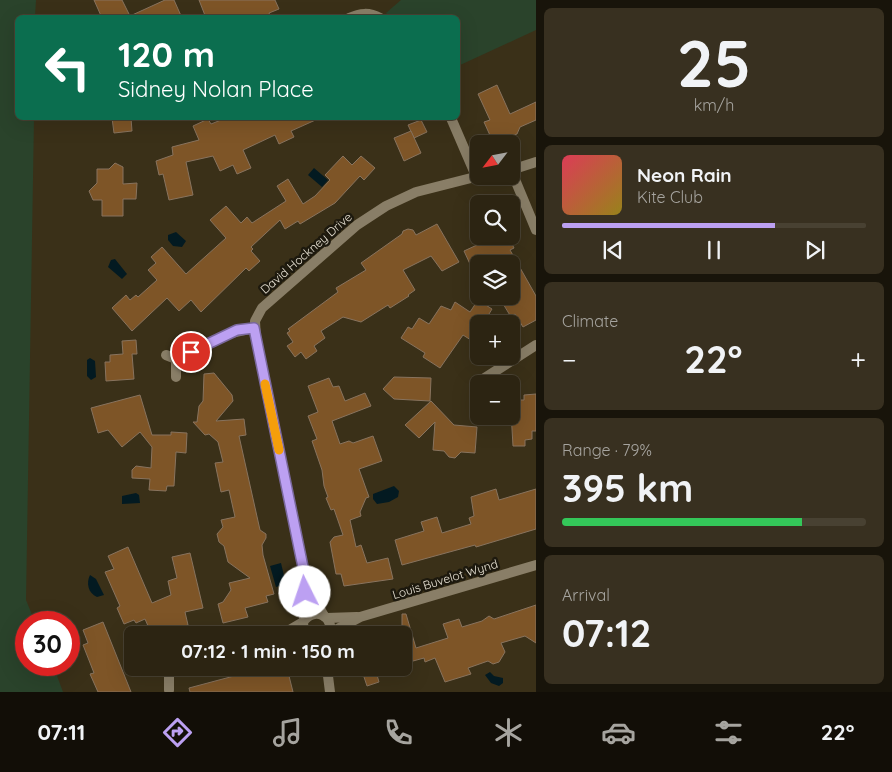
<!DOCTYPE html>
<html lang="en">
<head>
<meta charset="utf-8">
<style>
	:root { --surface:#2c2412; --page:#383020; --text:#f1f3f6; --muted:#a6a49f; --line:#484132; --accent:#bca0f2 }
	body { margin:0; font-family:Quicksand,sans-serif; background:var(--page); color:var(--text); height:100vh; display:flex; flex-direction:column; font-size:19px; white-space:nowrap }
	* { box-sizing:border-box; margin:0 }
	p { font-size:16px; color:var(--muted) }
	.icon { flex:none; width:28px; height:28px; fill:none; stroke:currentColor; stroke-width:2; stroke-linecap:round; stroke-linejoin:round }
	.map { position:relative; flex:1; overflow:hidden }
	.side { display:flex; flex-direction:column; gap:8px; padding:8px; background:#18140a; width:356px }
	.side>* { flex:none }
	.hud { position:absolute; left:15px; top:15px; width:445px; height:105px; border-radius:8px; box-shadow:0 5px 20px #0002,0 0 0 1px var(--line); background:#0b6e4f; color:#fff; overflow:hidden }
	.needle { width:32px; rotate:238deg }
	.buttons { position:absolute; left:470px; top:135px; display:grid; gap:10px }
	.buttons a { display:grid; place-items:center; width:50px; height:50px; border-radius:8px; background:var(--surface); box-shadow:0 5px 20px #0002,0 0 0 1px var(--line); font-size:25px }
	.speed { position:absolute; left:15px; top:611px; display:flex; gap:10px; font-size:25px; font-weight:700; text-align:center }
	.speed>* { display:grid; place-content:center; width:65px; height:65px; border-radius:50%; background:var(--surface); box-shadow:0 5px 20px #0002,0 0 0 1px var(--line); line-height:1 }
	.speed .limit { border:8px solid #d22; background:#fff; color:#111 }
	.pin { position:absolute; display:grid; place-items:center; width:42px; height:42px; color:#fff; margin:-21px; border:2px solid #fff; border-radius:50%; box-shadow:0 1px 5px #0007 }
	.me { position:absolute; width:55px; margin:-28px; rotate:356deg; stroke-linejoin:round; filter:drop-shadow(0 0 4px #0008) }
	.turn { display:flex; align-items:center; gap:18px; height:105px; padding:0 20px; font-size:22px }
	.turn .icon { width:65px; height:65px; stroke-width:2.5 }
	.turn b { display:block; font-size:35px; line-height:42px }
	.big { font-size:38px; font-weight:800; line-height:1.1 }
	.side .widget { flex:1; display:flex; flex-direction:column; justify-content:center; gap:8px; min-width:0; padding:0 18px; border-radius:8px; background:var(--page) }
	.side .dial { align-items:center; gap:0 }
	.dial b { font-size:65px; line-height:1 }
	.song { display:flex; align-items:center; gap:15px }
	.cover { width:60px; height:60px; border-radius:8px; background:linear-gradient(135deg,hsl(350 70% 55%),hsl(50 70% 35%)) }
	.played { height:5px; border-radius:2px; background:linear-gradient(90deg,var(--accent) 70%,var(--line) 70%) }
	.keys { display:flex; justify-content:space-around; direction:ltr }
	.heat { display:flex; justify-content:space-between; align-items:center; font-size:28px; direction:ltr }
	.charge { height:8px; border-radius:4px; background:linear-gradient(90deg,#34c759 79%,var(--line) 0) }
	.trip { position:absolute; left:124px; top:626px; width:288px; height:50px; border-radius:8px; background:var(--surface); box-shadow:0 5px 20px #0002,0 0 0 1px var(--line); font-weight:800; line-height:50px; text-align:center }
	.menu { display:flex; height:80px; justify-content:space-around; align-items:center; background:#120e07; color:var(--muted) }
	.menu .icon { width:35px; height:35px }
	.menu .current { color:var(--accent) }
	.menu b { font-size:22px; color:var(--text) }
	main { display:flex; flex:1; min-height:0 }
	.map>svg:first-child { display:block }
</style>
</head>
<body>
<main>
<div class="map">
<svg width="536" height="692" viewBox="0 0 536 692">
	<rect width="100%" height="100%" fill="#3a3018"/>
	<g fill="#2a432b">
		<path d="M0,0h36l-1,17 -17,1v100h16l-8,482 9,22h-9v43h27l10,27h-63z"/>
		<path d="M401,0h135v30l-78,36v-48l-68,-1 -4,-4z"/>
	</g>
	<g fill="#031a21">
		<path d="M314,168l14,12 -6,7 -14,-12z"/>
		<path d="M176,232l10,9 -4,6 -9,-1 -5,-6v-5z"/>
		<path d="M115,259l12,15 -5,5 -14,-12 3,-7z"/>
		<path d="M90,358l5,3 1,16 -5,3 -4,-4v-16z"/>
		<path d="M394,486l5,5 -1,6 -9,5 -12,2 -4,-5v-5z"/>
		<path d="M136,493l3,2 1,8 -18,1v-8z"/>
		<path d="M281,563l5,21 -10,3 -6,-21z"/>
		<path d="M90,575l6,4 8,16 -7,2c-9,-4 -11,-14 -7,-22z"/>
		<path d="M490,672l4,4 9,2v5l-4,3 -8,-3 -6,-8z"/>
	</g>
	<g fill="#7e5527" stroke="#88735e">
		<path d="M94,0h28l8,16 35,-16h9l8,18h-80z"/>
		<path d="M199,0h76l4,9 -10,4 2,5h-65z"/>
		<path d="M497,85l13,29 26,-12v18l-16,7 -3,7 -24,8 -9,-20 6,-2 -12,-26z"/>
		<path d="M112,118h19l1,13 -18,2z"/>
		<path d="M226,118h94l-29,13 3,6 -15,7 -4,-9 -32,15 8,18 -14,6 -4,-9 -13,6 -7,-15 -27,6 7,33 -24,5 -6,-26 -4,1 -3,-14 17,-6 -1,-8 27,-7 -6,-14 15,-7 3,5z"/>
		<path d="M421,120l6,12 -13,6 -6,-13z"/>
		<path d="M411,131l10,22 -17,8 -10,-23z"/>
		<path d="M343,156l9,9 9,-9 14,12 -11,12 -4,-4 -25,27 -35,21 -2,-3 -13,8 -5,-9 -29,27 2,2 -2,2 9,10 -11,10 -3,-3 -45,44 -10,-12 -12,11 -12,-13 -35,33 -20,-23 14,-13 4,5 6,-5 2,2 19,-17 -9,-10 8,-7 -5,-6 11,-10 24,27 40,-36 -16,-18 16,-14 15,17 6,-6 5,6 34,-22 -9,-15 11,-7 15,25 12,-8 15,-16 -5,-5z"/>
		<path d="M115,163l8,4v17l14,-1 -1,16h-13v17h-21v-16h-9l-4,-9 8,-8v-14h12z"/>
		<path d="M437,224l22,38 -17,9 -11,-15 -28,14 12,20 -7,5 1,1 -19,12 -2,-3 -27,17 -18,-5 -22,14 4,7 -11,8 3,5 -11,8 -5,-7 -6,5 -8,-11 6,-4 -6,-9 3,-2 -2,-2 50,-37 -2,-4 30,-18 -5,-7 41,-29 1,-3 5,-2 5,1 3,5z"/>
		<path d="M473,236h35l6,12 -4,2 26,46v24l-13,7 -8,-13 -4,3 -9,-15 9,-5v-33h-41l-6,-13 13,-6z"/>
		<path d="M478,300l14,9 -9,15h-4v10l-5,8 -11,-7 -23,33 -17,-11 2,-4 -24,-15 7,-11 4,2 7,-11 10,6 12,-18 10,4 4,-8 15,10z"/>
		<path d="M136,340l1,14h-5l2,25 -28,2 -1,-19h5v-7l13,-1 -1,-13z"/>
		<path d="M214,373l18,22 1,6 -17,20 28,-2 2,16 -7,1 21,94 6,4v4l-4,7 1,10 11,39 -8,2 2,6 -23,6 3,9 -25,6 -5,-19 5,-2 8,-12 -2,-7 21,-5 -22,-16 -4,-16 -5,-4 -2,-8 6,-7 -2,-7 14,-3 -6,-27 -8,2 -6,-29 8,-1 -5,-20 -9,-8 -4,1 -12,-13h4l2,-16 4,-5 1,-27z"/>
		<path d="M394,377l37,1 -1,23 -36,-2 -11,-10z"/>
		<path d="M329,378l4,9 6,-1 6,15 20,-8 6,13 -39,15 8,23 9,-3 4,2 20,-7 9,25 -23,8 10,28 -3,1 -6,14 1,4 -11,4 6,27 5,-2 6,18 21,-5 5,21 -49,7 -3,-12h-5l-6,-32 4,-5 9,-2 -9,-26 -3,1 -5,-12 2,-1 -4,-11 -2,-16 -10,-29 5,-2 -9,-23 10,-4 -10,-26z"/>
		<path d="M536,394v37h-4v8l-7,1v6h-12l-2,-34h6l-1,-12h8v-5z"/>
		<path d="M140,395l12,40h19v-3l16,1 -1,20 -10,-1 -2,34h-7l-1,5 -17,-1 1,-11 -18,-1v-8l4,-4 15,2 1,-21 -12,-15 -18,15 -14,-17 -10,3 -7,-25z"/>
		<path d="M431,401l23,24 23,2 -2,26 -14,-1 -6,6 -6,-1 -5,-6 -11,-1 2,-28 -16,16 -14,-13z"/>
		<path d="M496,489l3,11 37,-11v40l-60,18 -1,-2 -73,20 -7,-25 29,-9 -3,-9 16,-5 5,16 29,-9 -2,-6 5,-2 -3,-19z"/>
		<path d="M128,547l24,56 19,-8 -3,-14 9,-3 -5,-21 18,-4 13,55 -18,4 3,13 -36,10 -7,-16 -9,4 -2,-3 -10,4 -7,-16 3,-2 -15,-34 9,-3 -6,-13z"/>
		<path d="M536,605v38l-11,-7 -24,7 4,9 -6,10 -6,2 -5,-3 -20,7 3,6 -26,8 -10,-24 -10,4 -1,-4 -22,6v-50h4l10,34 32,-10 -5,-14 16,-5 3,8 20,-6 7,-5 5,3z"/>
		<path d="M103,622l28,70h-33l-8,-18 4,-1 -11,-28 5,-2 -5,-13z"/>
		<path d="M282,668h5l6,24h-103l-1,-4 60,-16 1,4z"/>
		<path d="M361,668h14l4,14 -12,4z"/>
	</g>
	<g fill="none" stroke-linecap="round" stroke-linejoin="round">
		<g stroke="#897e67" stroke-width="10">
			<path d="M349,18c11,-5 20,-6 31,0"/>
			<path d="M451,118l25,58"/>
			<path d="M536,162l-25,8 25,60"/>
			<path d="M166,355l10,4v18"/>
			<path d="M176,359l52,-25 26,-6"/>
			<path d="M480,381l56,-36"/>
			<path d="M324,616l-9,-16 -11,-28 -48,-233 -1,-18 7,-13 95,-83 29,-19 30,-14 63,-16"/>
			<path d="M327,618l30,-1"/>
			<path d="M304,619l1,-36"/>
			<path d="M330,633l30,-16 176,-52"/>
			<path d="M281,635l22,-13"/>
			<path d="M304,635l-1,-13c11,-17 33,-5 26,13"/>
			<path d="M162,668l7,4v18"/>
			<path d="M327,668l3,24"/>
		</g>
	</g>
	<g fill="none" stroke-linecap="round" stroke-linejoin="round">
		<defs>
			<path id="route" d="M191,352l46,-22 17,-2 50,244 1,20"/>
		</defs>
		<use href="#route" stroke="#7a689d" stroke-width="12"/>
		<use href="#route" stroke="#bca0f2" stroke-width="9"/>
		<path stroke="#f59e0b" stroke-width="9" d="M265,384l14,66"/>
	</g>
	<g text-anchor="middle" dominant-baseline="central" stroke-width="5" stroke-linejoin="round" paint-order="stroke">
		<g font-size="12" fill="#ebe5d7" stroke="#1d190e">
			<text transform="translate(306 253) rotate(-41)">David Hockney Drive</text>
			<text transform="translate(445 579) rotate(-17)">Louis Buvelot Wynd</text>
		</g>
	</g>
</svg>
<div class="buttons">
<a><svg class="needle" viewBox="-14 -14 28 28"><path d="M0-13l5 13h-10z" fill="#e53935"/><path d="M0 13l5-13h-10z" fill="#a6a49f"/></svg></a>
<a><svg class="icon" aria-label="search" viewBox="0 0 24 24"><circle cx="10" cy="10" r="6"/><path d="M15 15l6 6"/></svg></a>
<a><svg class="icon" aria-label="layers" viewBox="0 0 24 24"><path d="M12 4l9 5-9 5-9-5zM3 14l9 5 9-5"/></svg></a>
<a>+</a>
<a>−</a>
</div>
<div class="speed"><div class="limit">30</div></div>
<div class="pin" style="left:191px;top:352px;background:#d93025"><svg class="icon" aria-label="arrive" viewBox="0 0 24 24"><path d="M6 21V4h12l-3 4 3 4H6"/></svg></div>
<svg class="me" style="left:305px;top:592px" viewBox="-20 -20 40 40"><circle r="19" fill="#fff"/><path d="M0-13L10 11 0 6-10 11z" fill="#bca0f2"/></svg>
<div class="trip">07:12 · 1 min · 150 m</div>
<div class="hud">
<div class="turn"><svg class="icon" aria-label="left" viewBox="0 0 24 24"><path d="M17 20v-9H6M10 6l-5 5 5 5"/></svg><div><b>120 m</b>Sidney Nolan Place</div></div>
</div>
</div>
<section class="side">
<div class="widget dial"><b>25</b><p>km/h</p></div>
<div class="widget">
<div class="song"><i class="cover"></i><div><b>Neon Rain</b><p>Kite Club</p></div></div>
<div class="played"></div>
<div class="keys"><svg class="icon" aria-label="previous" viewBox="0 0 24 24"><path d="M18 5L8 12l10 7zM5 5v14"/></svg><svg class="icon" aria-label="pause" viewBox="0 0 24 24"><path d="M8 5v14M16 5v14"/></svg><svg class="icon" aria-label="next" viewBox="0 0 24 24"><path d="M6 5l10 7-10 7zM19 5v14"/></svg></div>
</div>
<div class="widget"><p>Climate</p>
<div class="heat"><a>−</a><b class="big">22°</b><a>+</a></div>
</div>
<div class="widget"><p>Range · 79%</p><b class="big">395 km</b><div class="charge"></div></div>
<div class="widget"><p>Arrival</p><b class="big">07:12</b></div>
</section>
</main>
<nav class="menu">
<b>07:11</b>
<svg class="icon current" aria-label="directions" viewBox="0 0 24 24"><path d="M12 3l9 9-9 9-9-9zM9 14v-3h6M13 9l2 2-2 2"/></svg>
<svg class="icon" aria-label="music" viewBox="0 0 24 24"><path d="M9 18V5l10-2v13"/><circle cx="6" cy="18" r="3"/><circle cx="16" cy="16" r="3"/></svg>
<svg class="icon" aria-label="phone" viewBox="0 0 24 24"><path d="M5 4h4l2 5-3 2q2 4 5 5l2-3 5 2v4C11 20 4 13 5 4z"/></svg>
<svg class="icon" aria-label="climate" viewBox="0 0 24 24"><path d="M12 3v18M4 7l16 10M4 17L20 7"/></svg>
<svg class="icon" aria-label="car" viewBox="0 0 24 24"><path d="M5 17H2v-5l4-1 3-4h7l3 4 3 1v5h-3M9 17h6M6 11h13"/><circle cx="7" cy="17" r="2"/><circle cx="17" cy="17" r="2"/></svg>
<svg class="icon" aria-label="filters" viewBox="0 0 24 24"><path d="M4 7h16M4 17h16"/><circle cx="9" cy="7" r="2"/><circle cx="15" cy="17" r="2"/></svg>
<b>22°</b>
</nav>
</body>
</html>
